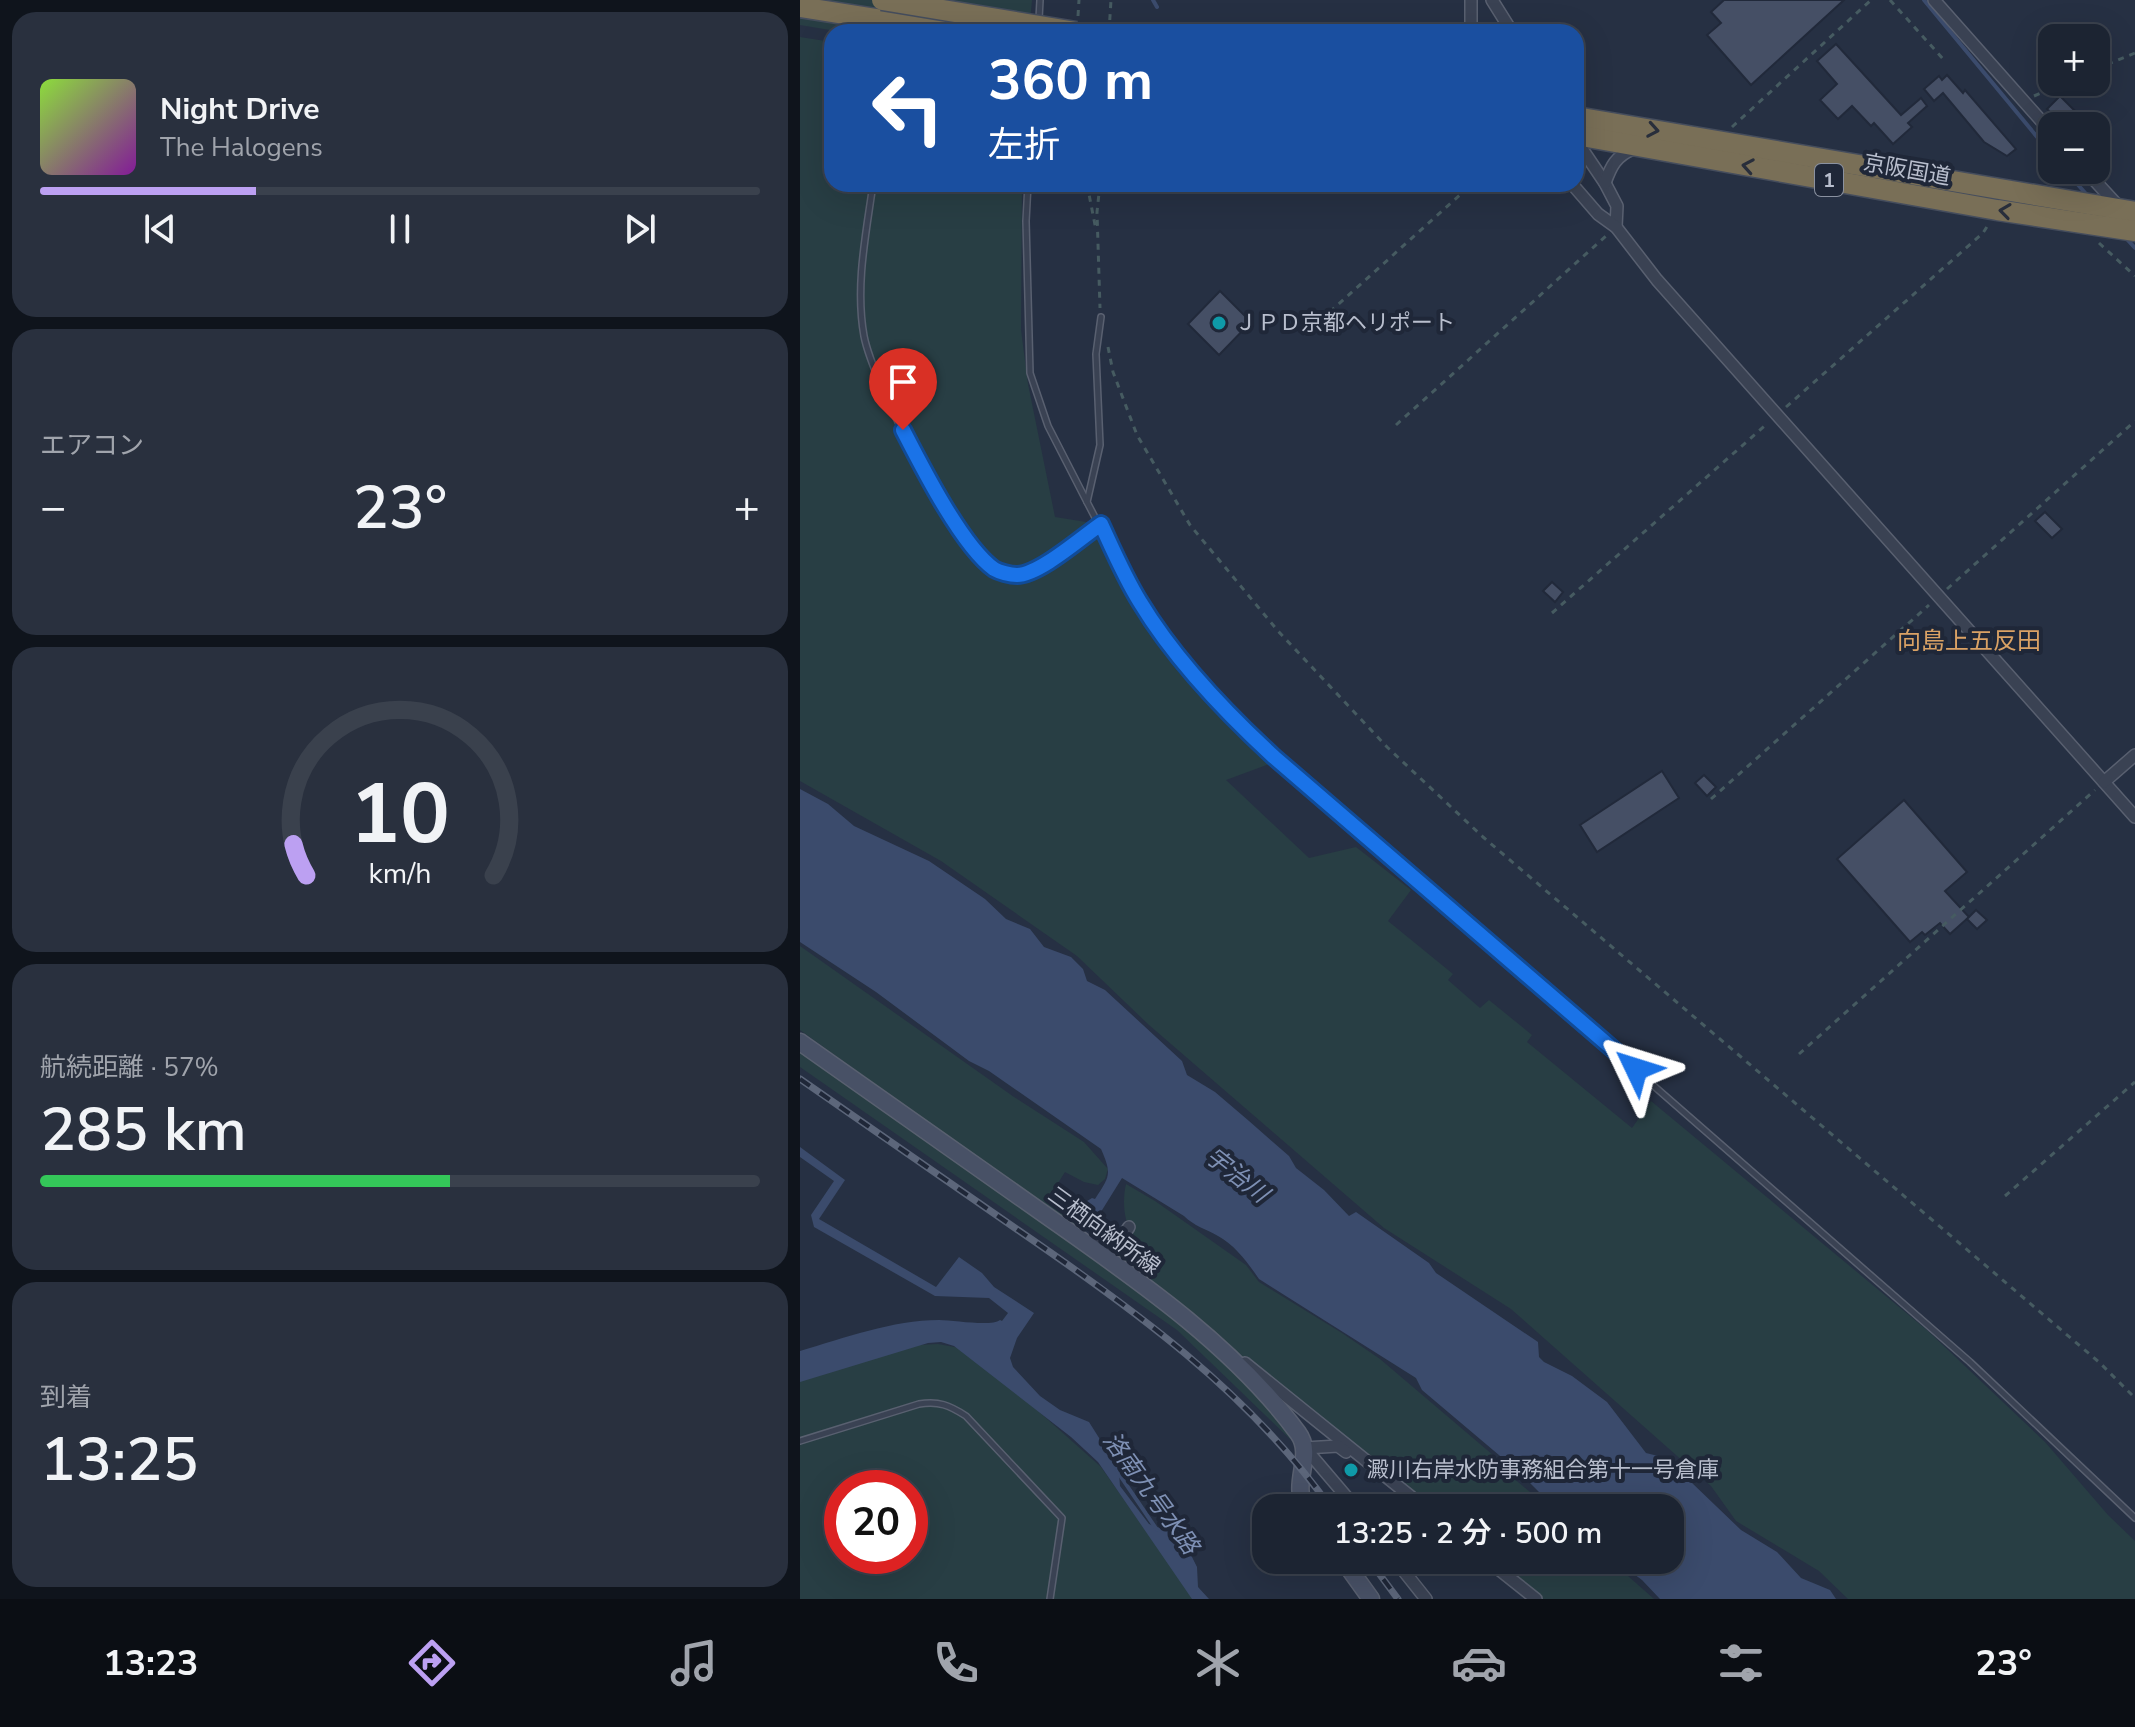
<!DOCTYPE html>
<html lang="ja">
<head>
<meta charset="utf-8">
<style>
	:root { --surface:#1c2432; --page:#29303e; --text:#f1f3f6; --muted:#a0a4ac; --line:#3a414d; --accent:#bca0f2 }
	body { margin:0; font-family:"Nunito Sans","Noto Sans JP",sans-serif; background:var(--page); color:var(--text); height:100vh; display:flex; flex-direction:column; font-size:30px; white-space:nowrap }
	* { box-sizing:border-box; margin:0 }
	p { font-size:26px; color:var(--muted) }
	.icon { flex:none; width:44px; height:44px; fill:none; stroke:currentColor; stroke-width:2; stroke-linecap:round; stroke-linejoin:round }
	.map { position:relative; flex:1; overflow:hidden }
	.side { display:flex; flex-direction:column; gap:12px; padding:12px; background:#0f141c; width:800px }
	.side>* { flex:none }
	.hud { position:absolute; left:24px; top:24px; width:760px; height:168px; border-radius:24px; box-shadow:0 8px 32px #0002,0 0 0 2px var(--line); background:#1a4fa0; color:#fff; overflow:hidden }
	.tools { position:absolute; left:1238px; top:24px; display:grid; gap:16px }
	.tools a { display:grid; place-items:center; width:72px; height:72px; border-radius:16px; background:var(--surface); box-shadow:0 8px 32px #0002,0 0 0 2px var(--line); font-size:40px }
	.speed { position:absolute; left:24px; top:1470px; display:flex; gap:16px; font-size:40px; font-weight:700; text-align:center }
	.speed>* { display:grid; place-content:center; width:104px; height:104px; border-radius:50%; background:var(--surface); box-shadow:0 8px 32px #0002,0 0 0 2px var(--line); line-height:1 }
	.speed .limit { border:12px solid #d22; background:#fff; color:#111 }
	.pin { position:absolute; display:grid; place-items:center; width:68px; height:68px; color:#fff; margin:-82px -34px; border-radius:50% 50% 50% 0; rotate:-45deg; box-shadow:0 0 8px #0007 }
	.pin .icon { rotate:45deg }
	.me { position:absolute; width:88px; margin:-44px; rotate:311deg; stroke-linejoin:round; filter:drop-shadow(0 0 6px #0008) }
	.turn { display:flex; align-items:center; gap:28px; height:168px; padding:0 32px; font-size:36px }
	.turn .icon { width:104px; height:104px; stroke-width:2.5 }
	.turn b { display:block; font-size:56px; line-height:68px }
	.big { font-size:60px; font-weight:600; line-height:1.1 }
	.side .card { flex:1; display:flex; flex-direction:column; justify-content:center; gap:12px; min-width:0; padding:0 28px; border-radius:24px; background:var(--page) }
	.side .dial { align-items:center; gap:0 }
	.dial svg { height:208px; overflow:visible; fill:none; stroke:var(--line); stroke-width:7; stroke-linecap:round; text-anchor:middle }
	.dial text { fill:var(--text); stroke:none }
	.song { display:flex; align-items:center; gap:24px }
	.cover { width:96px; height:96px; border-radius:12px; background:linear-gradient(135deg,hsl(90 70% 55%),hsl(290 70% 35%)) }
	.played { height:8px; border-radius:4px; background:linear-gradient(90deg,var(--accent) 30%,var(--line) 30%) }
	.keys { display:flex; justify-content:space-around; direction:ltr }
	.heat { display:flex; justify-content:space-between; align-items:center; font-size:44px; direction:ltr }
	.charge { height:12px; border-radius:6px; background:linear-gradient(90deg,#34c759 57%,var(--line) 0) }
	.trip { position:absolute; left:452px; top:1494px; width:432px; height:80px; border-radius:24px; background:var(--surface); box-shadow:0 8px 32px #0002,0 0 0 2px var(--line); font-weight:600; line-height:80px; text-align:center }
	.menu { display:flex; height:128px; justify-content:space-around; align-items:center; background:#0b0e14; color:var(--muted) }
	.menu .icon { width:56px; height:56px }
	.menu .active { color:var(--accent) }
	.menu b { font-size:36px; color:var(--text) }
	main { display:flex; flex:1; min-height:0 }
	.map>svg:first-child { display:block }
</style>
</head>
<body>
<main>
<section class="side">
<div class="card">
<div class="song"><i class="cover"></i><div><b>Night Drive</b><p>The Halogens</p></div></div>
<div class="played"></div>
<div class="keys"><svg class="icon" aria-label="previous" viewBox="0 0 24 24"><path d="M18 5L8 12l10 7zM5 5v14"/></svg><svg class="icon" aria-label="pause" viewBox="0 0 24 24"><path d="M8 5v14M16 5v14"/></svg><svg class="icon" aria-label="next" viewBox="0 0 24 24"><path d="M6 5l10 7-10 7zM19 5v14"/></svg></div>
</div>
<div class="card"><p>エアコン</p>
<div class="heat"><a>−</a><b class="big">23°</b><a>+</a></div>
</div>
<div class="card dial"><svg viewBox="0 0 100 80">
<path d="M14 69A42 42 0 1 1 86 69"/>
<path d="M14 69A42 42 0 0 1 9 57" stroke="#bca0f2"/>
<text x="50" y="56" font-size="32" font-weight="700">10</text>
<text x="50" y="72" font-size="11">km/h</text>
</svg></div>
<div class="card"><p>航続距離 · 57%</p><b class="big">285 km</b><div class="charge"></div></div>
<div class="card"><p>到着</p><b class="big">13:25</b></div>
</section>
<div class="map">
<svg width="1335" height="1599" viewBox="0 0 1335 1599">
	<rect width="100%" height="100%" fill="#263043"/>
	<g fill="#283e44" fill-rule="evenodd">
		<path d="M0,0h232l-3,32h-187l-42,-7z"/>
		<path d="M0,37l32,5v142h190l-1,146 7,54 27,133 31,5 14,14 75,128 97,99 -46,17 83,78 47,-11 55,43 -23,31 65,53 -5,6 32,28 9,-8 43,35 -5,7 105,86 19,-27 277,230 117,111 63,73 27,26v58h-287l-29,-28 -83,-50 -25,-35 -200,-177 -127,-81 -235,-203 -72,-69 -136,-95 -141,-80z"/>
		<path d="M0,946l214,151 70,45 24,27 -3,10 -7,6 -14,-3 -19,-10 -12,19 41,32 -11,11 -283,-204z"/>
		<path d="M0,1052l300,211 114,86 79,88 -3,2 -113,-109 -377,-263z"/>
		<path d="M326,1184l29,17 91,64 13,17 83,51 38,26 120,102 12,16 37,31h-124l-330,-267 6,-10 17,13 11,-17c-6,-11 -6,-31 -3,-43z"/>
		<path d="M138,1344l27,5 17,12 119,106 93,132h-394v-220l119,-34zM42,1488h68v68h-68z"/>
		<path d="M698,1560h112l44,39h-111z"/>
	</g>
	<g fill="#3b4b6c">
		<path d="M0,789l28,15 26,22 75,35 56,38 21,20 24,10 14,18 27,10 12,12 4,12 18,9 77,71 5,14 28,17 34,29 40,35 7,12 28,22 25,26 7,-4 73,51 7,10 102,69 1,15 5,5 28,14 35,26 39,51 20,5 75,72 36,22 24,26 29,12 6,9h-176l-18,-19 -27,-20h55v-52h-115l-26,-26 -16,-8 -7,-13 -84,-71 -6,-12 -157,-99c-11,-16 -24,-34 -41,-43 -12,-7 -24,-10 -34,-20l-62,-38 -23,37 -13,-7 -2,-5 8,-5 3,1c15,-23 17,-25 6,-50l-112,-78 -20,-10 -93,-69 -76,-50z"/>
		<path d="M0,1147l45,33 -26,39 117,68 23,-30 23,16 12,14 40,26 -17,25 -7,20 3,9 27,29 20,14 29,12 12,19 14,11 3,8 2,26 29,38 19,7 24,26 5,10 1,20 11,12h-17l-94,-137 -27,-25 -117,-91 -13,-4 -13,1 -128,39v-31c44,-13 93,-31 139,-31 15,0 52,7 61,0l2,1 6,-8 -19,-15 -54,-2 -121,-69 -3,-12 23,-34 -34,-24z"/>
	</g>
	<g fill="none" stroke-linecap="round" stroke-linejoin="round">
		<g stroke="#3b4b6c" stroke-width="4">
			<path d="M353,0l4,7"/>
			<path d="M1124,0l128,155"/>
			<path d="M1265,170l22,25"/>
			<path d="M1325,237l10,11"/>
			<path d="M317,1471l40,59"/>
		</g>
	</g>
	<g fill="#454f65" stroke="#21293a" stroke-width="2">
		<path d="M924,0h120l-93,85 -44,-50 14,-12 -10,-11z"/>
		<path d="M1036,44l65,71 20,-17 6,8 -19,17 4,4 -19,17 -19,-21 -3,3 -19,-20 -14,13 -18,-19 17,-16 -20,-23z"/>
		<path d="M1147,75l16,18 2,-3 51,59 -9,7 -23,-14 -41,-49 -9,8 -10,-12 15,-13 3,4z"/>
		<path d="M1260,96l20,20 -10,10h-6l-17,-17z"/>
		<path d="M420,291l31,31 -32,33 -31,-31z"/>
		<path d="M1245,512l17,17 -10,9 -17,-17z"/>
		<path d="M752,582l11,10 -8,10 -12,-11z"/>
		<path d="M862,771l17,27 -82,54 -17,-27z"/>
		<path d="M904,775l12,12 -9,9 -12,-13z"/>
		<path d="M1104,800l63,72 -22,19 24,26 -19,17 -10,-11 -15,12 -3,-3 -12,10 -73,-83z"/>
		<path d="M1176,910l11,10 -10,9 -10,-10z"/>
	</g>
	<g fill="none" stroke-linecap="round" stroke-linejoin="round">
		<defs>
			<g id="lane">
				<path d="M239,19l1,-19"/>
				<path d="M73,184c-7,50 -18,102 -9,152 9,47 91,207 130,233 5,3 17,6 24,6 18,0 66,-39 83,-51"/>
				<path d="M228,184l-2,37 4,152 18,53 39,76"/>
				<path d="M301,317l-5,37 4,91 -13,57 52,100 48,65 42,48 741,647 165,156"/>
				<path d="M0,1441l119,-37c20,-3 30,1 47,12l96,102 -12,81"/>
			</g>
			<g id="street">
				<path d="M671,0v32"/>
				<path d="M692,0l20,32"/>
				<path d="M1134,0l118,133"/>
				<path d="M776,140l29,43 12,23 -1,21"/>
				<path d="M1285,170l35,38"/>
				<path d="M805,183c6,-17 11,-27 28,-34"/>
				<path d="M772,184l26,30 18,13 41,53 478,537"/>
				<path d="M1304,782l31,-27"/>
				<path d="M304,1248l-9,-7 6,-10 16,14 12,-18"/>
				<path d="M445,1363l180,145"/>
				<path d="M505,1448l33,-2 8,6"/>
				<path d="M505,1448l51,60"/>
				<path d="M595,1560l31,39"/>
				<path d="M687,1560l49,39"/>
			</g>
			<g id="secondary">
				<path d="M0,1042c79,56 158,112 237,167 92,65 194,133 261,224 17,23 -8,51 8,75"/>
				<path d="M543,1560l28,39"/>
			</g>
			<g id="highway">
				<path d="M0,7l158,25"/>
				<path d="M776,117l559,95"/>
				<path d="M776,135l421,75 138,21"/>
			</g>
		</defs>
		<use href="#lane" stroke="#596070" stroke-width="8"/>
		<use href="#street" stroke="#596070" stroke-width="14"/>
		<use href="#secondary" stroke="#596070" stroke-width="19"/>
		<use href="#highway" stroke="#454d5d" stroke-width="23"/>
		<g stroke="#465b61" stroke-width="3" stroke-dasharray="6 6" stroke-linecap="butt">
			<path d="M1090,0l54,60"/>
			<path d="M278,16l1,-16"/>
			<path d="M309,32l2,-32"/>
			<path d="M1296,69l39,-16"/>
			<path d="M1234,96l33,-14"/>
			<path d="M932,127l139,-127"/>
			<path d="M287,184l9,46"/>
			<path d="M300,184l-3,28 3,96"/>
			<path d="M1299,243l36,33"/>
			<path d="M512,328l160,-144"/>
			<path d="M308,347l5,25 24,63 53,90 88,106 109,116 96,90 617,526 35,35"/>
			<path d="M986,407l197,-174 5,-8"/>
			<path d="M596,425l211,-190"/>
			<path d="M1147,589l188,-168"/>
			<path d="M752,613l216,-190"/>
			<path d="M911,799l218,-194"/>
			<path d="M999,1054l296,-264"/>
			<path d="M1205,1196l130,-114"/>
		</g>
		<use href="#lane" stroke="#3a4253" stroke-width="5"/>
		<use href="#street" stroke="#3a4253" stroke-width="11"/>
		<use href="#secondary" stroke="#485166" stroke-width="16"/>
		<use href="#highway" stroke="#796f57" stroke-width="20"/>
		<defs>
			<g id="rail">
				<path d="M0,1079c72,50 143,99 215,149 117,80 233,163 316,280"/>
				<path d="M569,1560l29,39"/>
			</g>
		</defs>
		<use href="#rail" stroke="#5c667a" stroke-width="7"/>
		<use href="#rail" stroke="#1f2738" stroke-width="4" stroke-dasharray="12" stroke-linecap="butt"/>
		<defs>
			<path id="highway-bridge" d="M82,0l194,32"/>
		</defs>
		<use href="#highway-bridge" stroke="#454d5d" stroke-width="23" stroke-linecap="butt"/>
		<use href="#highway-bridge" stroke="#796f57" stroke-width="20"/>
	</g>
	<defs><path id="oneway-chevron" d="M-2-3.5L2.5 0L-2 3.5" fill="none" stroke-width="1.6" stroke-linecap="round" stroke-linejoin="round" transform="scale(2)"/></defs>
	<g stroke="#282e3b">
		<use href="#oneway-chevron" transform="translate(853 130) rotate(10)"/>
		<use href="#oneway-chevron" transform="translate(948 166) rotate(-170)"/>
		<use href="#oneway-chevron" transform="translate(1205 211) rotate(-172)"/>
	</g>
	<g fill="none" stroke-linecap="round" stroke-linejoin="round">
		<defs>
			<path id="route" d="M103,430c19,37 59,116 91,139 5,3 16,6 23,6 22,0 65,-38 84,-51 12,26 24,54 39,78 35,58 84,109 134,155l362,312"/>
		</defs>
		<use href="#route" stroke="#114b97" stroke-width="20"/>
		<use href="#route" stroke="#1a73e8" stroke-width="14"/>
	</g>
	<g fill="#0f9aa8" stroke="#1f2738" stroke-width="3">
		<circle cx="419" cy="323" r="8"/>
		<circle cx="551" cy="1470" r="8"/>
	</g>
	<g text-anchor="middle" dominant-baseline="central" stroke-width="8" stroke-linejoin="round" paint-order="stroke">
		<rect fill="#1f2738" stroke="#8a91a0" stroke-width="2" x="1015" y="164" width="28" height="32" rx="6"/>
		<g font-size="20" font-weight="bold" fill="#b8becd">
			<text x="1029" y="180">1</text>
		</g>
		<g font-size="22" fill="#b8becd" stroke="#1f2738">
			<text transform="translate(1107 170) rotate(10)">京阪国道</text>
			<text transform="translate(304 1231) rotate(36)">三栖向納所線</text>
		</g>
		<g font-size="22" fill="#b8becd" stroke="#1f2738" text-anchor="start">
			<text x="435" y="323">ＪＰＤ京都ヘリポート</text>
			<text x="567" y="1470">澱川右岸水防事務組合第十一号倉庫</text>
		</g>
		<g font-size="24" fill="#daa265" stroke="#1f2738">
			<text x="1169" y="641">向島上五反田</text>
		</g>
		<g font-size="24" font-style="italic" fill="#7e90b4" stroke="#1f2738">
			<text transform="translate(437 1175) rotate(38)">宇治川</text>
			<text transform="translate(351 1493) rotate(54)">洛南九号水路</text>
		</g>
	</g>
</svg>
<div class="tools">
<a>+</a>
<a>−</a>
</div>
<div class="speed"><div class="limit">20</div></div>
<div class="pin" style="left:103px;top:430px;background:#d93025"><svg class="icon" aria-label="arrive" viewBox="0 0 24 24"><path d="M6 21V4h12l-3 4 3 4H6"/></svg></div>
<svg class="me" style="left:836px;top:1069px" viewBox="-20 -20 40 40"><path d="M0-17L14 15 0 8-14 15z" fill="#1a73e8" stroke="#fff" stroke-width="4"/></svg>
<div class="trip">13:25 · 2 分 · 500 m</div>
<div class="hud">
<div class="turn"><svg class="icon" aria-label="left" viewBox="0 0 24 24"><path d="M17 20v-9H6M10 6l-5 5 5 5"/></svg><div><b>360 m</b>左折</div></div>
</div>
</div>
</main>
<nav class="menu">
<b>13:23</b>
<svg class="icon active" aria-label="directions" viewBox="0 0 24 24"><path d="M12 3l9 9-9 9-9-9zM9 14v-3h6M13 9l2 2-2 2"/></svg>
<svg class="icon" aria-label="music" viewBox="0 0 24 24"><path d="M9 18V5l10-2v13"/><circle cx="6" cy="18" r="3"/><circle cx="16" cy="16" r="3"/></svg>
<svg class="icon" aria-label="phone" viewBox="0 0 24 24"><path d="M5 4h4l2 5-3 2q2 4 5 5l2-3 5 2v4C11 20 4 13 5 4z"/></svg>
<svg class="icon" aria-label="climate" viewBox="0 0 24 24"><path d="M12 3v18M4 7l16 10M4 17L20 7"/></svg>
<svg class="icon" aria-label="car" viewBox="0 0 24 24"><path d="M5 17H2v-5l4-1 3-4h7l3 4 3 1v5h-3M9 17h6M6 11h13"/><circle cx="7" cy="17" r="2"/><circle cx="17" cy="17" r="2"/></svg>
<svg class="icon" aria-label="filters" viewBox="0 0 24 24"><path d="M4 7h16M4 17h16"/><circle cx="9" cy="7" r="2"/><circle cx="15" cy="17" r="2"/></svg>
<b>23°</b>
</nav>
</body>
</html>
